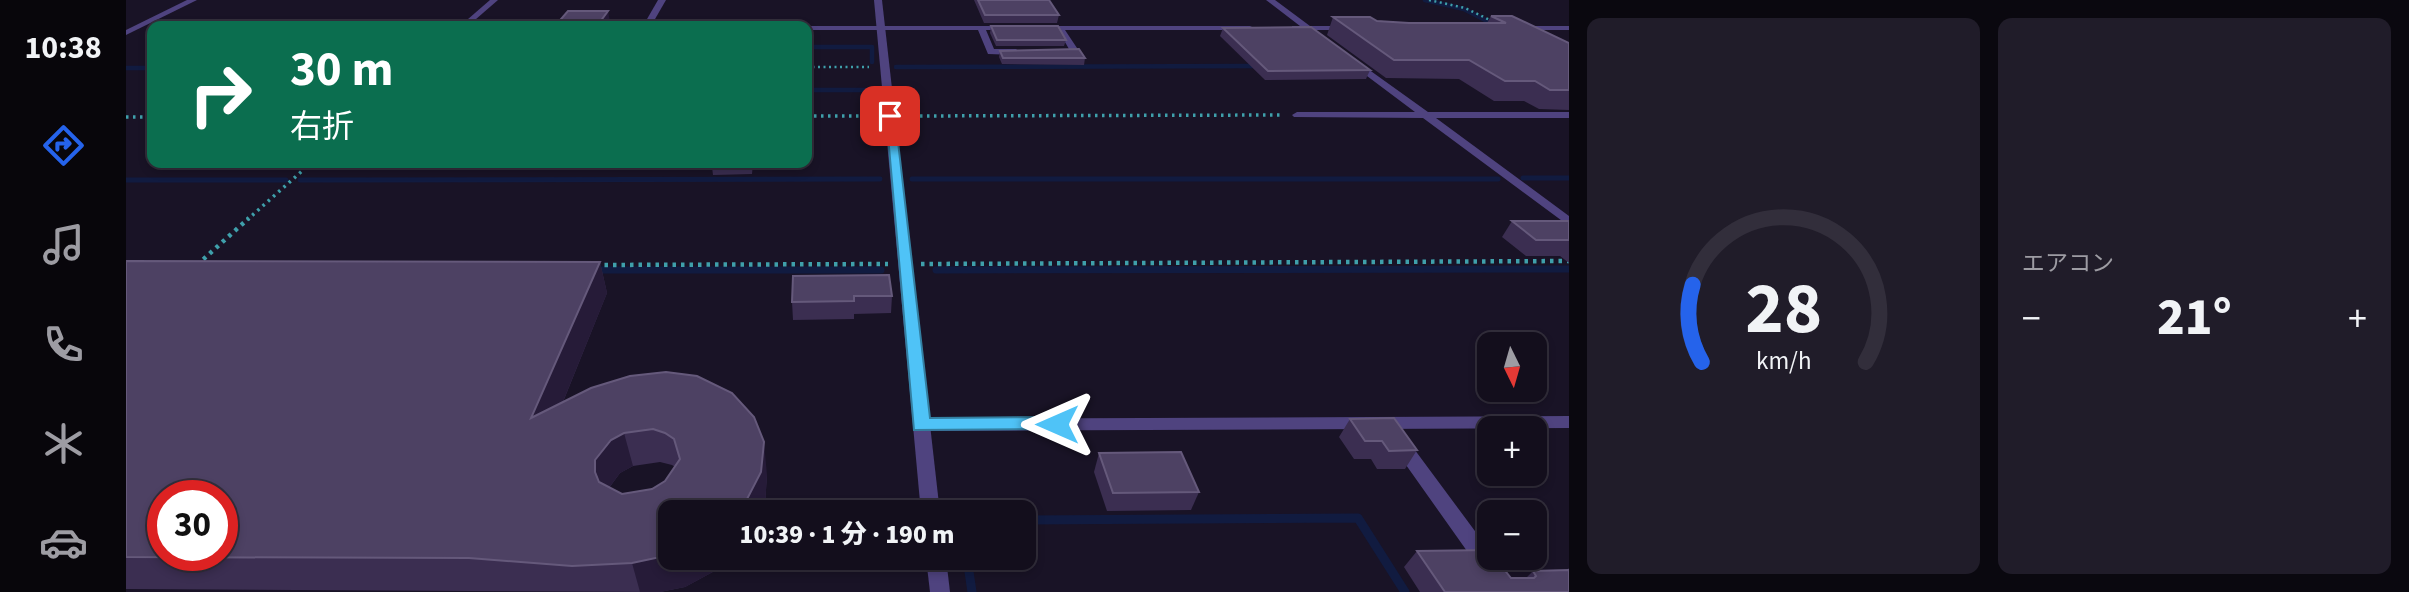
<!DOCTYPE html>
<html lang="ja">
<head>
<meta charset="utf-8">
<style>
	:root { --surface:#130e1c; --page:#201c29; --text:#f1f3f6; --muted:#9d9ca3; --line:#322e3b; --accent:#2563eb }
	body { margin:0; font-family:"Source Sans 3","Noto Sans JP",sans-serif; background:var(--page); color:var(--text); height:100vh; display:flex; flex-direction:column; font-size:26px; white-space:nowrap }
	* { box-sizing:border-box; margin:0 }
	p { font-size:23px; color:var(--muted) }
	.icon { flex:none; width:38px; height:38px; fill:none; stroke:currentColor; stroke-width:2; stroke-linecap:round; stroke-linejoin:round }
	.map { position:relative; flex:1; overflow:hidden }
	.drawer { display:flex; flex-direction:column; gap:18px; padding:18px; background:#0a080f; width:840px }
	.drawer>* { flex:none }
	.top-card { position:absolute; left:21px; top:21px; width:665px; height:147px; border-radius:14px; box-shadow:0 4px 10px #0003,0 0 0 2px var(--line); background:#0b6e4f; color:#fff; overflow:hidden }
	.needle { width:46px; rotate:175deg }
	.buttons { position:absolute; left:1351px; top:332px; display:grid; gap:14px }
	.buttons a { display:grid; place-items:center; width:70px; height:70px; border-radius:14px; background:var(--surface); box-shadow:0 4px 10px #0003,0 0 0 2px var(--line); font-size:35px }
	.speed { position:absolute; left:21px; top:480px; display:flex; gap:14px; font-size:35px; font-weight:700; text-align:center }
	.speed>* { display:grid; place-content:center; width:91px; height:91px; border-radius:50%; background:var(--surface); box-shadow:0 4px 10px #0003,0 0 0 2px var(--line); line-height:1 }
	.speed .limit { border:10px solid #d22; background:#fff; color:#111 }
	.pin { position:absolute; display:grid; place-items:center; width:60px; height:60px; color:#fff; margin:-30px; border-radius:14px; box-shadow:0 4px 10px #0006 }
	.me { position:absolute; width:77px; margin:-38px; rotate:270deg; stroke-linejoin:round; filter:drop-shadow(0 0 5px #0008) }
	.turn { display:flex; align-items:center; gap:24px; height:147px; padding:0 28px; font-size:32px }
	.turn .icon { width:91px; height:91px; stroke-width:2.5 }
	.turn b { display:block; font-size:49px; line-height:60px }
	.big { font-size:52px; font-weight:800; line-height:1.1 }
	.drawer .card { flex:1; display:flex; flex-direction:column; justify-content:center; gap:10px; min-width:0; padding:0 24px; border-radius:14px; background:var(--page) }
	.drawer .dial { align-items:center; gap:0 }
	.dial svg { height:182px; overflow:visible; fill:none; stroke:var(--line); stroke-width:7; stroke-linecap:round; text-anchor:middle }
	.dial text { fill:var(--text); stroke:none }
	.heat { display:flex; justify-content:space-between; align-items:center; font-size:38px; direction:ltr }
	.drawer .tiles { flex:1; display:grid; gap:18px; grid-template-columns:repeat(2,1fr) }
	.trip { position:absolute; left:532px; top:500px; width:378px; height:70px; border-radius:14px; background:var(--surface); box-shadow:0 4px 10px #0003,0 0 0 2px var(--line); font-weight:800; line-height:70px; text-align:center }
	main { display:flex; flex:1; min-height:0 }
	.tabs { display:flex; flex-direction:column; width:126px; justify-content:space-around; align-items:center; background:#08060b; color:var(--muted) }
	.tabs .icon { width:49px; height:49px }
	.tabs .current { color:var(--accent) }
	.tabs b { font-size:32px; color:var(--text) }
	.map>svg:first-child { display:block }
</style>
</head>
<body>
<main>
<nav class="tabs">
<b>10:38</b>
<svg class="icon current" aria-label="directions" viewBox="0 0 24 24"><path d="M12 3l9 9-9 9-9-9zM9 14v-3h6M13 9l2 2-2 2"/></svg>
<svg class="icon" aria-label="music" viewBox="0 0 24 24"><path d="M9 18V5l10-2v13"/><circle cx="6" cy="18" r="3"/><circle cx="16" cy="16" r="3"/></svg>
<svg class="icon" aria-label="phone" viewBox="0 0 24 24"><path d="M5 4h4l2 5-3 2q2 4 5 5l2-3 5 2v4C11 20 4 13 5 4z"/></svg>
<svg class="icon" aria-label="climate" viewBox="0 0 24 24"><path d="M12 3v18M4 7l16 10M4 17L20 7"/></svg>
<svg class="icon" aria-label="car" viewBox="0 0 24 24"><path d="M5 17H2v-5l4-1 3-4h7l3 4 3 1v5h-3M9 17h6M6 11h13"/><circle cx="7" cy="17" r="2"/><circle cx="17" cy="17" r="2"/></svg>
</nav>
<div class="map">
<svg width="1443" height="592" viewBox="0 0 1443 592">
	<rect width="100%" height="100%" fill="#191326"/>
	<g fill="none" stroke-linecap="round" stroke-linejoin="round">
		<g stroke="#111b40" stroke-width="4.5">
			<path d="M1299,0l39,9 25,13"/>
			<path d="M681,47h65v15"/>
			<path d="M770,67l363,-1"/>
			<path d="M0,68h26"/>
			<path d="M681,90h69"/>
		</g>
		<g stroke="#111b40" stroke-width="5">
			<path d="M1397,178h46"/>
			<path d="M786,179h586"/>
			<path d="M0,180h160"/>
			<path d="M174,180l580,-1"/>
		</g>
		<g stroke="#111b40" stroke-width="7">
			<path d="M468,270h287"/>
			<path d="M810,270l633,-1"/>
		</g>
		<g stroke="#111b40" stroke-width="9">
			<path d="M898,520l334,-2 47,74"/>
			<path d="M841,558l5,34"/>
		</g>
		<g stroke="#3fa0ab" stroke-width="2.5" stroke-dasharray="2 3.5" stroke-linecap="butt">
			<path d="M1303,0l36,8 29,14"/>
			<path d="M681,67h62"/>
		</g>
		<g stroke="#3fa0ab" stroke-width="3.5" stroke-dasharray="2.5 4.5" stroke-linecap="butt">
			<path d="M681,116h69"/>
			<path d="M780,116l376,-1"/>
			<path d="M0,117h26"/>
			<path d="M121,220l64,-57"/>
		</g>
		<g stroke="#3fa0ab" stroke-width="4.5" stroke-dasharray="3.5 5" stroke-linecap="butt">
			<path d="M795,264l648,-3"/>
			<path d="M71,265l52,-47"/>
			<path d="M470,265l292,-1"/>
		</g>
		<g fill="#4f437f" fill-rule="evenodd">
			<path d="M61,0h10l-71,35v-5z"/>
			<path d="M364,0h8l-30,26h-8z"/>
			<path d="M532,0h8l-15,26h-8z"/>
			<path d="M1140,0h9l35,26h38l4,2 -4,2h-56v-4h8z"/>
			<path d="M679,26h206v4h-25l8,19h22l4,3 -4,3 -28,-1 -10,-24h-171v-4z"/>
			<path d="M913,26h211l4,2 -4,2h-185l14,21 -18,4 -4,-3 1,-2 11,-1 -11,-19h-22l-1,-2z"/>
			<path d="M1393,26h50v4h-53l-1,-2z"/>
			<path d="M1228,59l74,53h141v6h-133l133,98v10l-146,-108 -129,-1 -2,-2 5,-3h118l-64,-48v-4z"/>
			<path d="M1443,416v12l-648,3 -6,-2 -2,-4 2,-4 6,-2z"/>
			<path d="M1274,436l6,2 83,112v8h6l23,34h-22l-102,-144 -3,-5 3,-5z"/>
		</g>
		<g fill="#4f437f" fill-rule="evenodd">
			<path d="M748,0h8l58,513h-19z"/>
			<path d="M800,558h20l4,34h-20z"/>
		</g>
	</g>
	<g fill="#3b2e51" fill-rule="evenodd">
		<path d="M848,0h75l10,15 -2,8h-73z"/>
		<path d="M1365,16l78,27v67l-30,-1 -15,-8h-30l-35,-22 -73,-1 -59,-43 6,-18 76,6h78z"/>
		<path d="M865,26l75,14 -2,6h-68l-6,-13z"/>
		<path d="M1097,28l147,42 -4,9 -101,1 -45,-44z"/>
		<path d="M874,51l85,7 -1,7 -82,-1 -3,-7z"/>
		<path d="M627,163l-1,11 -39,1 -1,-8z"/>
		<path d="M1386,221h57v42l-9,-7h-34l-24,-19z"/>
		<path d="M0,261l474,1 7,31 -44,109 28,-14 176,87 -2,30 -95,53h60l-8,9 -37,20 -25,5 -534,-3zM534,462l12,3 3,2 -10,14 -13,8 -30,5 -13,-6 11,-15 13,-7z"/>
		<path d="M667,276l99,20 -1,17 -37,1v5l-61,1 -1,-18z"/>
		<path d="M1224,419l67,31 -12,19h-28l-6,-10h-17l-15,-22z"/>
		<path d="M973,453l100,39 -8,18 -84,1 -13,-39z"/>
		<path d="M1291,551l94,27h15l7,-7 34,-1 2,-2v24h-149l-16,-25z"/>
	</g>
	<g fill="#261b38">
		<path d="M482,11l2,11 -4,4h-9z"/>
		<path d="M474,262l7,31 -64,158 -12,-33z"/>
		<path d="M498,433l9,33 -13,7 -15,20v12l-10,-33v-12l16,-20z"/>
		<path d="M638,442l3,33 -2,30 -4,8h-24z"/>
		<path d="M544,555v3h60l-8,9 -37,20 -25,5h-20l-8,-29z"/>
	</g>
	<g fill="#4d4163" stroke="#65597b" stroke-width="2" fill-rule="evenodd">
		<path d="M852,0h71l10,15h-74z"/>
		<path d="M442,11h40l-11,15h-42z"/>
		<path d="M1365,16h21l57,27v47h-19l-15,-9h-30l-36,-21h-75l-61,-43h37l7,4 32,2h97z"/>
		<path d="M865,26h67l8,14h-69z"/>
		<path d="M1185,27l59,43 -102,1 -45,-43z"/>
		<path d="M953,49l6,9h-82l-3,-7z"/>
		<path d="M587,163h39l-1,3 -39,1z"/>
		<path d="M1386,221h57v19h-33z"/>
		<path d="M0,261l474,1 -69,156 60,-30 39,-12 36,-4 31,4 35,17 22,24 10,25 -3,30 -17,33 -7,8h-67v42l-38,8 -60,3 -103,-8 -343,-1zM527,429l12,4 9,6 6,20 -15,22 -13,8 -30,5 -23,-12 -4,-10v-12l16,-20 13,-7zM37,495h59v60h-59z"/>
		<path d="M763,275l3,21h-38v5l-62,1 1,-26z"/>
		<path d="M1268,418l23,32 -28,1 -7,-10h-17l-15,-22z"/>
		<path d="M1055,452l18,40 -86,1 -14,-40z"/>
		<path d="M1363,550v8h6l16,20h23l2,-2 -3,-5 36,-1v22h-124l-28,-41z"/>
	</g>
	<path fill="#4fc3f7" stroke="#337fa1" stroke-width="2" d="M760,113l9,3 35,302 127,-1 10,7 -3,5 -150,1z"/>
</svg>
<div class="buttons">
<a><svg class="needle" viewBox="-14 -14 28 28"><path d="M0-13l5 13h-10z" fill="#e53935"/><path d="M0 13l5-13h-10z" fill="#9d9ca3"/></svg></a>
<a>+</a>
<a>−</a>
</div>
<div class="speed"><div class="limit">30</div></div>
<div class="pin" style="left:764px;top:116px;background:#d93025"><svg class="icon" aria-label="arrive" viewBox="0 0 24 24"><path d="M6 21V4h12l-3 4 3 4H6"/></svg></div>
<svg class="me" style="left:931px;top:424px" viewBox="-20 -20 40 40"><path d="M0-17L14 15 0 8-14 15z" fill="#4fc3f7" stroke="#fff" stroke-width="4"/></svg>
<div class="trip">10:39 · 1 分 · 190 m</div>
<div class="top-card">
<div class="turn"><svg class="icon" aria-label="right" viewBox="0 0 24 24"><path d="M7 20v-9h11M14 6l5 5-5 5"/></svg><div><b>30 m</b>右折</div></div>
</div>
</div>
<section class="drawer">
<div class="tiles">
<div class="card dial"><svg viewBox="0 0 100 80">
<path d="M14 69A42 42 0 1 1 86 69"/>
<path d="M14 69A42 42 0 0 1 10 35" stroke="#2563eb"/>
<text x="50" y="56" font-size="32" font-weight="700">28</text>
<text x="50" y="72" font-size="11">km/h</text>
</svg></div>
<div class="card"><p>エアコン</p>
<div class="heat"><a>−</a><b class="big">21°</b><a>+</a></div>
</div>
</div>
</section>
</main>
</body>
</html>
